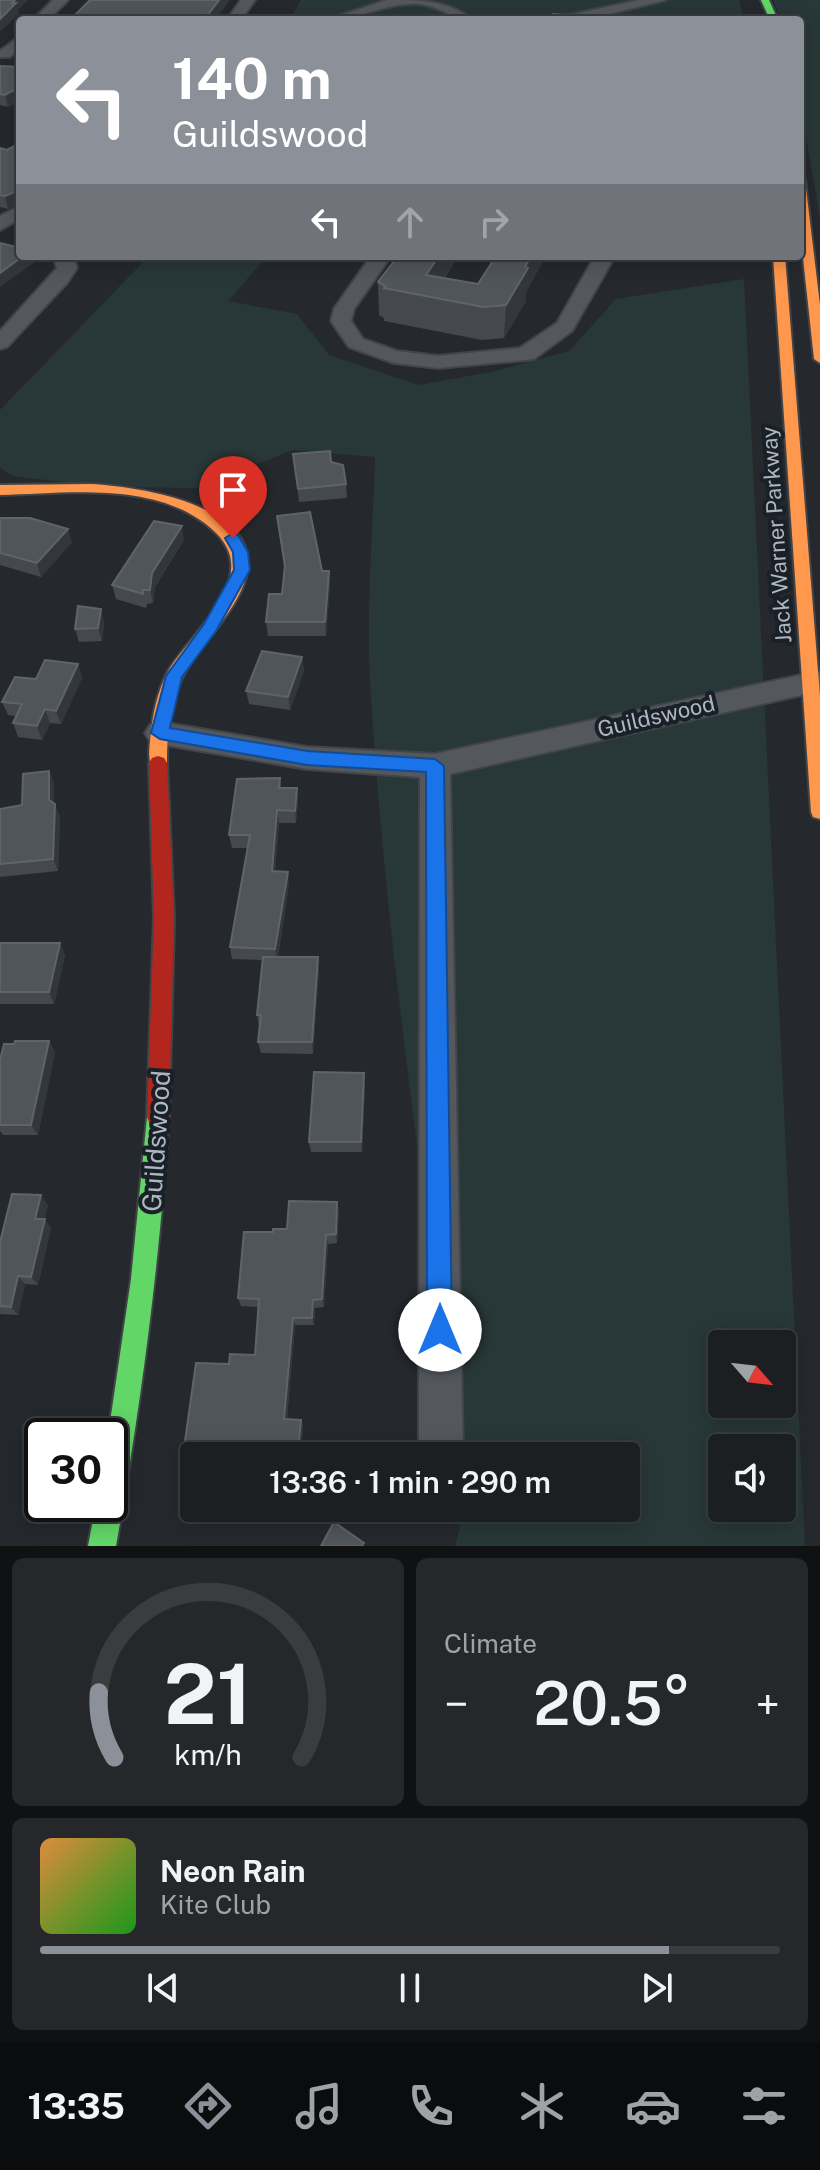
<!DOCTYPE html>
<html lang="en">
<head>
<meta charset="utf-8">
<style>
	:root { --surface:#1c1f22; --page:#25272a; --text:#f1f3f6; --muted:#a0a2a5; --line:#3a3d40; --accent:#8c9099 }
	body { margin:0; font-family:"Public Sans",sans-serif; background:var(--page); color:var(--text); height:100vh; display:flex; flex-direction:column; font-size:30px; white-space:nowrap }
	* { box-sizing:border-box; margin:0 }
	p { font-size:26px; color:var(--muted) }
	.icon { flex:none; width:44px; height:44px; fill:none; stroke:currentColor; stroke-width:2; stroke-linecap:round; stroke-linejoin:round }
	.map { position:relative; height:1546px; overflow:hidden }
	.sheet { display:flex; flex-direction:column; gap:12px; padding:12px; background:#0f1113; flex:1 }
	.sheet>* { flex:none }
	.guide { position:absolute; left:16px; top:16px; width:788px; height:244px; border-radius:8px; box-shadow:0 4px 20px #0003,0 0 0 2px var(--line); background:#8c9099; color:#fff; overflow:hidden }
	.needle { width:52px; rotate:118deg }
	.fabs { position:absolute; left:708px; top:1330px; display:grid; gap:16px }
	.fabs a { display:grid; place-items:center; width:88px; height:88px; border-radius:8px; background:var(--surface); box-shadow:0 4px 20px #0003,0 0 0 2px var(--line); font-size:40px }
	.speed { position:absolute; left:24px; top:1418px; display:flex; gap:16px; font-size:40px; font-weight:700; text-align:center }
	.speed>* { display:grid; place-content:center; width:104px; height:104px; border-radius:50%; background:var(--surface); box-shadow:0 4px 20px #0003,0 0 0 2px var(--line); line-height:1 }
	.speed .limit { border:4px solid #111; border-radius:12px; background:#fff; color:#111 }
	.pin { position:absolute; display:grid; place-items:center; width:68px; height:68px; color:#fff; margin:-82px -34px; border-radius:50% 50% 50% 0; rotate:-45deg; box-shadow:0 0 8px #0007 }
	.pin .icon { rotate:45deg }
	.me { position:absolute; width:88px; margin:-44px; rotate:0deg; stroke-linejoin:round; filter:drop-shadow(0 0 6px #0008) }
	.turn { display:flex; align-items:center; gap:28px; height:168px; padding:0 24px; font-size:36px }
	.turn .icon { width:104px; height:104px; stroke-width:2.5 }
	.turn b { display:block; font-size:56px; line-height:68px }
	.lanes { display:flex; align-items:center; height:76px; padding:0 24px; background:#0003; justify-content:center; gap:40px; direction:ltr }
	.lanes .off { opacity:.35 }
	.big { font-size:60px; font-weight:600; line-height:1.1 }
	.sheet .tile { flex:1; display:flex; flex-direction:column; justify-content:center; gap:12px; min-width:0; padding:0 28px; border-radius:12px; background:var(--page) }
	.sheet .dial { align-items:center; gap:0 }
	.dial svg { height:208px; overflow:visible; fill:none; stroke:var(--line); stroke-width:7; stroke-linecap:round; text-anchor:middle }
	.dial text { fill:var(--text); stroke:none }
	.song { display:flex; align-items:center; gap:24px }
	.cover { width:96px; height:96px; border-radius:12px; background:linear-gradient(135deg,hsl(30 70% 55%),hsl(120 70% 35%)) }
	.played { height:8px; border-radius:4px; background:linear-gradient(90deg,var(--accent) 85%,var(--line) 85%) }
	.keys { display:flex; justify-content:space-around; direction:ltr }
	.heat { display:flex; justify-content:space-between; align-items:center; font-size:44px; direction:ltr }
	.sheet .tiles { flex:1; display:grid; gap:12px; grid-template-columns:1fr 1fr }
	.tile:last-child { grid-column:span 2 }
	.trip { position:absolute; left:180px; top:1442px; width:460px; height:80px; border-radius:8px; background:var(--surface); box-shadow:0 4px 20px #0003,0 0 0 2px var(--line); font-weight:600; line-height:80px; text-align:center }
	.tabs { display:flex; height:128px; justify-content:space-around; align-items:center; background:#0b0c0e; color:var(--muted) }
	.tabs .icon { width:56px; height:56px }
	.tabs .current { color:var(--accent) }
	.tabs b { font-size:36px; color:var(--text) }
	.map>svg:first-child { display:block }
</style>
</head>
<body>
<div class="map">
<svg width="820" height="1546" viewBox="0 0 820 1546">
	<rect width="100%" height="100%" fill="#25292e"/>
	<g fill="#283737" fill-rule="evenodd">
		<path d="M301,0h438l5,20h-455z"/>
		<path d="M773,0h47v218l-20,-115v-83h-18z"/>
		<path d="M149,256h118l-39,45 69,13 32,41 89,30 73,-13 78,-21 47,-52 128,-20 61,1267h-350l10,-38h161v-52h-167c-34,-257 -74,-516 -89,-775 -4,-71 3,-152 5,-224l-82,-7 -97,38 -92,-1 -91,-11 -13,-8v-58zM722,1344h60v60h-60zM722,1448h60v60h-60z"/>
	</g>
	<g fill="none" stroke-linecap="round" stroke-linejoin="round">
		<defs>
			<g id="street">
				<path d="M53,0h15l-20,20h-15z"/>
				<path d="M241,0h14l-14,20h-14z"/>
				<path d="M387,0c32,0 62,0 86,20 -22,0 -32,-14 -54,-16 -28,-3 -61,16 -93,16z"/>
				<path d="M639,0h27l-81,20h-27l7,-4z"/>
				<path d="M20,36v12l-10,9h-10v-6z"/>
				<path d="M20,206v13l-20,11v-14z"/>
				<path d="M53,256h20l4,12 -10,15 -60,64 -7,2v-18l57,-63z"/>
				<path d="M371,256h20l-37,53 -3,12 12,18 34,12 41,5 82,-8 37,-25 38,-67h20l-43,75 -38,28 -8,1 -88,8 -44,-5 -45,-16 -18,-26 3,-12z"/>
				<path d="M820,671v20l-370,83 13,682h-44l1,-679 -113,-8 -147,-25 -10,-3 -5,-8 5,-8 10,-3 147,25 128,7z"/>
			</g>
			<g id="fast">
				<path d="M761,0h8l9,20h-8z"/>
				<path d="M158,1106l8,3 3,8c-9,144 -28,287 -53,429h-28l8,-42h14l-2,-68 23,-157 16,-162 3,-8z"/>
			</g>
			<g id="slow">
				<path d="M800,177l5,3 15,125v58l-6,-4 -14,-129z"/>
				<path d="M773,256h12l35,440v123l-7,-2 -2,-5z"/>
				<path d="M91,484c53,3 191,24 149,109 -16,33 -47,58 -61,92 -10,24 -12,52 -12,78l-3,5h-12c-5,-11 -2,-25 -1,-36 2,-20 7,-41 16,-59 22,-40 96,-93 49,-140 -54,-53 -146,-40 -216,-38v-10z"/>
			</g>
			<path id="jam" d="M158,756l6,2 3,5 7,155 -5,199 -3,8 -8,3 -8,-3 -3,-8 7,-199 -5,-155 3,-5z"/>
		</defs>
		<use href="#street" stroke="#414448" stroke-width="4"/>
		<use href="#fast" stroke="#404448" stroke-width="4"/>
		<use href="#slow" stroke="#404448" stroke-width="4"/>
		<use href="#jam" stroke="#404448" stroke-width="4"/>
		<use href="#street" fill="#54585d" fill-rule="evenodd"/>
		<use href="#fast" fill="#63d668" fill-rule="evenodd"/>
		<use href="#slow" fill="#ff974d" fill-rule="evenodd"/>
		<use href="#jam" fill="#b3261e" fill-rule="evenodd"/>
	</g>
	<g fill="#45494e">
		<path d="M0,66l20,1v34l-12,6 -8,-2z"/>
		<path d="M20,143v60l-12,6 -8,-2v-59l7,2z"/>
		<path d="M398,256h60l-13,22 81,15v8l-22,37 -22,2 -98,-19v-3l-5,-3 -1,-33z"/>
		<path d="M293,454l38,8 15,22 1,14 -48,4z"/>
		<path d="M277,516l45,55h7l1,14 -4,51h-58l-2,-14 16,-28 2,-26z"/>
		<path d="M0,518l72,24 -31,35 -41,-12z"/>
		<path d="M184,540l-29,47 -2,16 -6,1 -1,4 -30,-9 -4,-14z"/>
		<path d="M101,609l3,14 -2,18 -23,1 -4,-13z"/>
		<path d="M302,657l2,14 -14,39 -41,-6 -3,-13z"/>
		<path d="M78,664l4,14 -21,46 -11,-1 -8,17 -24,-3 -5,-14 3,-7 -8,-1 -6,-13 34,-23z"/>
		<path d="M49,771l5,13v20l6,13 -2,54 -58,6v-68l22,-4z"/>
		<path d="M280,778l1,10h16l1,13 -2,22h-17l-4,48 14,13 -11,73 41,12 -6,85 -52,-1 -3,-11 1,-16 -2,-11 6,-55 -31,-1 -2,-12 18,-99h-16l-3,-13z"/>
		<path d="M0,943l65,12 -11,49h-54z"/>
		<path d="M49,1041l6,11 -17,83h-35l-3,-4v-71z"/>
		<path d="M365,1084l-3,68h-51l-2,-10z"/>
		<path d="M337,1202l2,9 -2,32 -9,1 -4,63 -9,1 -1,17h-19l-8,94 14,1 2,6 -2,30h-107v18h-8l-5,-5 48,-105 26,-9 3,-48 -17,-1 -3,-8 35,-66 14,-3z"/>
		<path d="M48,1205l-4,14 7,9 -13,57 -13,-1 -7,31 -18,-1v-72z"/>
	</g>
	<g fill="#33373c">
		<path d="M15,0h13l-10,10 1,4 -19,18v-13z"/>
		<path d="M219,0h11l-15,20h-11z"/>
		<path d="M20,87v14l-12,6 -3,-12z"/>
		<path d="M17,191l3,12 -12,6 -3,-13z"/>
		<path d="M23,256h10l2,6 -35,25v-14z"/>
		<path d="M439,256h19l-25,41 -7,-22z"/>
		<path d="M531,256h15l-20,37v8l-22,37 2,-33z"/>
		<path d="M182,526l2,14 -29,47 -2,16 -3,-13 2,-17z"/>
		<path d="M68,529l4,13 -31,35 -4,-14z"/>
		<path d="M329,571l1,14 -4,51 -1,-14z"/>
		<path d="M101,609l3,14 -2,18 -4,-13z"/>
		<path d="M302,657l2,14 -14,39 -2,-13z"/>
		<path d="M78,664l4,14 -21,46 -5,-13z"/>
		<path d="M45,709l5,14 -8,17 -5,-14z"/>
		<path d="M49,771l5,13v29l-5,-13z"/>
		<path d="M297,788l1,13 -2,22 -1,-12z"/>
		<path d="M55,804l5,13 -2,54 -5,-12z"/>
		<path d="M277,810l2,13 -5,61 -2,-13z"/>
		<path d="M288,872l1,12 -12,77 -2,-12z"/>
		<path d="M60,943l5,12 -11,49 -5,-12z"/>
		<path d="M318,957l1,12 -6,85 -1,-12z"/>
		<path d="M49,1041l6,11 -17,83 -7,-10z"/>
		<path d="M364,1073l1,11 -3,68 -1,-10z"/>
		<path d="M41,1195l7,10 -6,23 -7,-9z"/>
		<path d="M337,1202l2,9 -2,32 -1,-9z"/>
		<path d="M45,1219l6,9 -13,57 -7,-8z"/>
		<path d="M326,1235l2,9 -4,63 -2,-8z"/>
		<path d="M18,1276l7,8 -7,31 -7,-8z"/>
		<path d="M313,1300l2,8 -1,17 -2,-7z"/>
		<path d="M293,1318l2,7 -9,100 -2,-6z"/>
		<path d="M301,1420l2,6 -2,30 -3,-5z"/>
	</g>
	<g fill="#50555a" stroke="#5f646a" stroke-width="2">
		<path d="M0,0h15l-3,3h4l-16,16z"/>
		<path d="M90,0h129l-15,20h-134z"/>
		<path d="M553,14l83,5 -85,1z"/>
		<path d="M0,66l20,1v20l-15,8 -5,-1z"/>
		<path d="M20,143v57l-3,-9 -12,5 -5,-1v-47l7,2z"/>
		<path d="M0,243l20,5v8h3l-23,17z"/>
		<path d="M398,256h41l-13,19 52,9 18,-28h35l-6,11 3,1 -22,37 -23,2 -99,-19 1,-2 -7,-4z"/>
		<path d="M330,451l1,11 12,3 3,19 -48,5 -5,-35z"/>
		<path d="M310,512l12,59h7l-4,51h-59l3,-28h13l3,-29 -8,-49z"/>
		<path d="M0,518h30l38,11 -31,34 -37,-10z"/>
		<path d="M154,521l28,5 -30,47 -2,17h-7v4l-31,-9z"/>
		<path d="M78,606l23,3 -3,19 -23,1z"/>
		<path d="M262,651l40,6 -14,40 -42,-6z"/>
		<path d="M45,660l33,4 -22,47 -11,-2 -8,17 -24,-3 9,-19 -20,-2 13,-25 21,2z"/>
		<path d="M49,771v29l6,4 -2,55 -53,5v-55l22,-4 1,-31z"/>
		<path d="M280,778l-1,10h18l-2,23 -18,-1 -5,61 16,1 -13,77 -45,-2 20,-112h-21l8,-56z"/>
		<path d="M0,943h60l-11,49h-49z"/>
		<path d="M263,957h55l-6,85h-54l3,-27h-4z"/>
		<path d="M15,1041h34l-18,84h-31v-65l4,-16h10z"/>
		<path d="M314,1072l50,1 -3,69h-52z"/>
		<path d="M12,1194l29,1 -6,24h10l-14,58 -13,-1 -7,31 -11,-1v-64z"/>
		<path d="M289,1201l48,1 -1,32 -10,1 -4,64 -9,1 -1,18h-19l-9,101 17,1 -3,31 -18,-1v6l-46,-1v1h-40v13h-13l15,-106 33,1 1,-10 25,1 4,-56 -21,-1 6,-66h29v-3h14z"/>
		<path d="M334,1522l30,21 -2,3h-41z"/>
	</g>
	<path fill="#1a73e8" stroke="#114b97" stroke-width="2" d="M233,533l5,2 10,17 2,18 -34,61 -34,46 -12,51 137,23 128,8 9,7 8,564 -3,9 -9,4 -9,-4 -4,-9 -1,-558 -119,-7 -147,-26 -9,-6 15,-57 38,-52 30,-54 -1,-18 -8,-14z"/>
	<g text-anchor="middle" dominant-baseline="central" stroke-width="8" stroke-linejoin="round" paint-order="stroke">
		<g font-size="22" fill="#aeb6c0" stroke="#1a2027">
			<text transform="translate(776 535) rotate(-94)">Jack Warner Parkway</text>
			<text transform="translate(656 716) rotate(-13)">Guildswood</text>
		</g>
		<g font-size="26" fill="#aeb6c0" stroke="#1a2027">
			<text transform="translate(156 1141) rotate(-86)">Guildswood</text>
		</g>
	</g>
</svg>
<div class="fabs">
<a><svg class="needle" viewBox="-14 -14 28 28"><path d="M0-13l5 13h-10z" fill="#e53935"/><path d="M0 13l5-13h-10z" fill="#a0a2a5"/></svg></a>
<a><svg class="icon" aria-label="sound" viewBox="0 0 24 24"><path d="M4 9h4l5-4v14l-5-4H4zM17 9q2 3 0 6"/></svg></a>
</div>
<div class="speed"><div class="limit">30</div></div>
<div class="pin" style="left:233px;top:538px;background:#d93025"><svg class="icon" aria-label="arrive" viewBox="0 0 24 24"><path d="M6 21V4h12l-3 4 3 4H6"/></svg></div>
<svg class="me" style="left:440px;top:1330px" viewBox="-20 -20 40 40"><circle r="19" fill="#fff"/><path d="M0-13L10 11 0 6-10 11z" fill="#1a73e8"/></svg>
<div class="trip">13:36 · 1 min · 290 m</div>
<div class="guide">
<div class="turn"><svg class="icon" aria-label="left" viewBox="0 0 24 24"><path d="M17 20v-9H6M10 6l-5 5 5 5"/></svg><div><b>140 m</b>Guildswood</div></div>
<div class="lanes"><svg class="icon" aria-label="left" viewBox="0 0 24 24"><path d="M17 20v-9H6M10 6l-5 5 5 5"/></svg><svg class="icon off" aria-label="ahead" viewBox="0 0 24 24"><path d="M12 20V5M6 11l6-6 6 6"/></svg><svg class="icon off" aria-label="right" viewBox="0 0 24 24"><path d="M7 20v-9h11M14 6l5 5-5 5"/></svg></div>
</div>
</div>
<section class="sheet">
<div class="tiles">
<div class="tile dial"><svg viewBox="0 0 100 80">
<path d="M14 69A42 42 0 1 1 86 69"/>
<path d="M14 69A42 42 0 0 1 8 44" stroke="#8c9099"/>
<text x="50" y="56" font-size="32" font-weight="700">21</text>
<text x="50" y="72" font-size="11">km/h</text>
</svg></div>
<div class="tile"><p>Climate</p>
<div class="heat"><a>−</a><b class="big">20.5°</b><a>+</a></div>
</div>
<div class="tile">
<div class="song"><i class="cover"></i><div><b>Neon Rain</b><p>Kite Club</p></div></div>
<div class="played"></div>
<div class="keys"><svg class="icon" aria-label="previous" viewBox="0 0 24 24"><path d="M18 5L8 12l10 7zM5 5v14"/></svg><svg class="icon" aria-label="pause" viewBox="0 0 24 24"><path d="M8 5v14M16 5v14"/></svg><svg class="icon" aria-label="next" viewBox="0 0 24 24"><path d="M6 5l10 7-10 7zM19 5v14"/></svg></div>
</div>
</div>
</section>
<nav class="tabs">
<b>13:35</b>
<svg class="icon current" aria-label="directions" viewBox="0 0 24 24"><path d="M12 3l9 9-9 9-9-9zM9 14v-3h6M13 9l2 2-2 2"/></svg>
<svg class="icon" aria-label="music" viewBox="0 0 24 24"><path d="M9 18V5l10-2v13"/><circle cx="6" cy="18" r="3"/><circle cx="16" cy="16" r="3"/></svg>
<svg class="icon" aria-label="phone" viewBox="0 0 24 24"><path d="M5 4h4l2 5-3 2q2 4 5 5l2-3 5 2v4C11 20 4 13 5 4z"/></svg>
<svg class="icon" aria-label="climate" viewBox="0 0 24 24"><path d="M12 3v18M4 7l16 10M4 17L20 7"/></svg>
<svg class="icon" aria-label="car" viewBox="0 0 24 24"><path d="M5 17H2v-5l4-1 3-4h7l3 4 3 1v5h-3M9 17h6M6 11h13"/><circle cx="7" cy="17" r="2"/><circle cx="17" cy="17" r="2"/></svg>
<svg class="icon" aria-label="filters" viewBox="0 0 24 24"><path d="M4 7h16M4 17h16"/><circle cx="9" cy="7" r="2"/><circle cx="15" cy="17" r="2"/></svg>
</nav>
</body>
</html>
